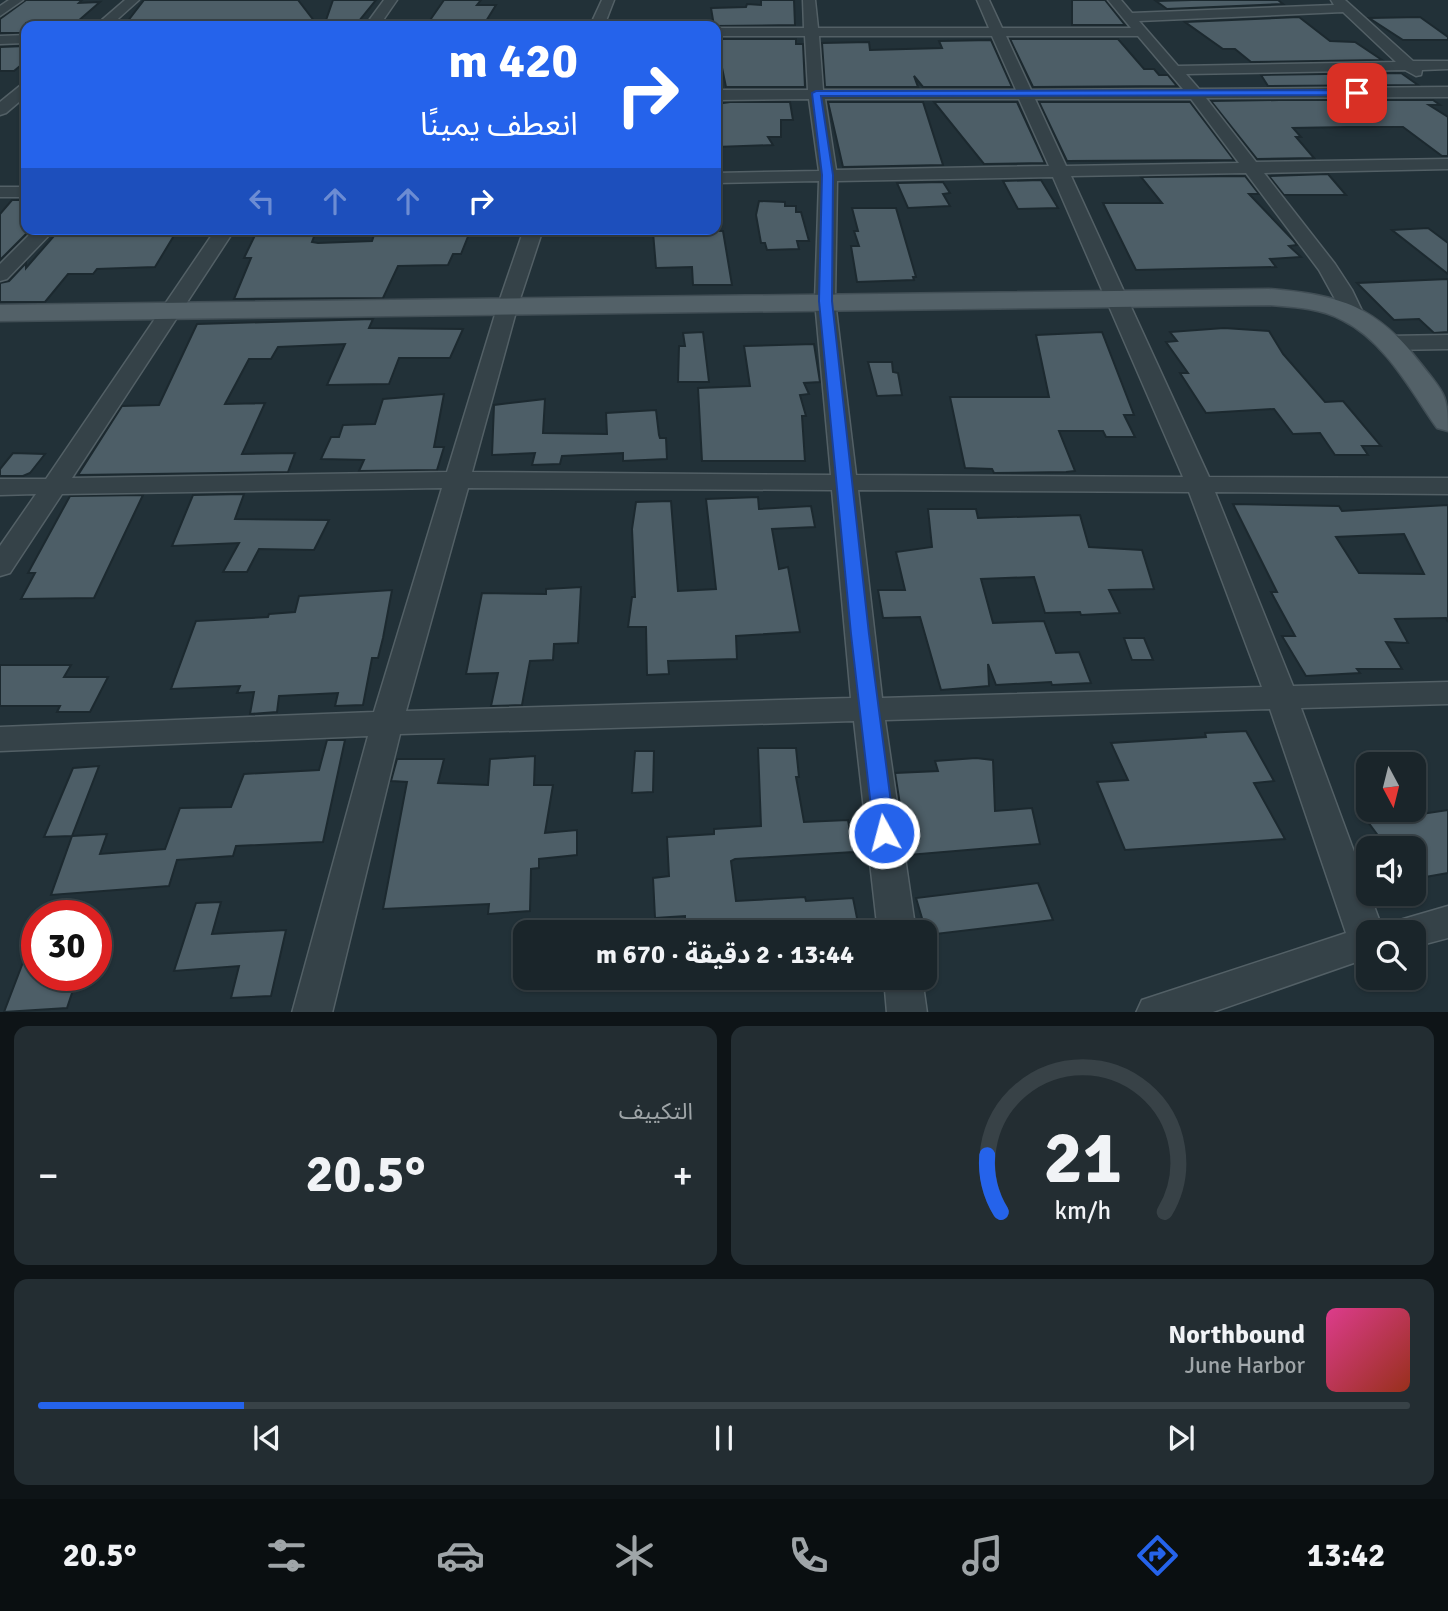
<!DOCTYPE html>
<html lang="ar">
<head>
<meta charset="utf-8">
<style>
	:root { --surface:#1a252a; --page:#232d32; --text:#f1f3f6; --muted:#9fa5a8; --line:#384247; --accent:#2563eb }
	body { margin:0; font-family:Signika,"Noto Sans Arabic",sans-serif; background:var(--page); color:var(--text); direction:rtl; height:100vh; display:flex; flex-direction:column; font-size:26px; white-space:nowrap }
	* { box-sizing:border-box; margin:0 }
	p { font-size:23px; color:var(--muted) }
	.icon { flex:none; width:38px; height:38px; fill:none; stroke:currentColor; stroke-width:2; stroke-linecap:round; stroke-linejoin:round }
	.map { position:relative; height:1012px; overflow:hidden; direction:ltr }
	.panel { display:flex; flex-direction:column; gap:14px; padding:14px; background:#0e1417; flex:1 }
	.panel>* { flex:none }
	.hud { position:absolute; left:21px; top:21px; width:700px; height:214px; border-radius:14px; box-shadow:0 2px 5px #0004,0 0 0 2px var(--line); direction:rtl; background:#2563eb; color:#fff; overflow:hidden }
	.needle { width:46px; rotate:173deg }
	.controls { position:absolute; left:1356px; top:752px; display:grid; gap:14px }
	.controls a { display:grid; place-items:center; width:70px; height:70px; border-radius:14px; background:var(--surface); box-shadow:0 2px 5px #0004,0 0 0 2px var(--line); font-size:35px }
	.speed { position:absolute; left:21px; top:900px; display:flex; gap:14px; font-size:35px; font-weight:700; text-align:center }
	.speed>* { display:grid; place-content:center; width:91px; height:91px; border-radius:50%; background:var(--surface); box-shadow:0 2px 5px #0004,0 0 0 2px var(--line); line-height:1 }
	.speed .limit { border:10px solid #d22; background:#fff; color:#111 }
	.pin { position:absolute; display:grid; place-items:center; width:60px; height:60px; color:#fff; margin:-30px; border-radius:14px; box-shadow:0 4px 10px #0006 }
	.me { position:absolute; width:77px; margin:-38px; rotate:353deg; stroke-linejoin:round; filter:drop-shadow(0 0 5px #0008) }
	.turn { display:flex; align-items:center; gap:24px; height:147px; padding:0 28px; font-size:32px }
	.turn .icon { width:91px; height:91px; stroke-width:2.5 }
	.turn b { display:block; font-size:49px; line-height:60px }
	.lanes { display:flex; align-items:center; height:66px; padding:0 28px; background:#0003; justify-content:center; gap:35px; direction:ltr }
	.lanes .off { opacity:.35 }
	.big { font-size:52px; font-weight:700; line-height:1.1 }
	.panel .tile { flex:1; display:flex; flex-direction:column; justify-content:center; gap:10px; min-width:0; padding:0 24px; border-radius:14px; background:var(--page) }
	.panel .dial { align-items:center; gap:0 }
	.dial svg { height:182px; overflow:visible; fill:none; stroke:var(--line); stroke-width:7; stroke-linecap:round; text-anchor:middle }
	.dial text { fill:var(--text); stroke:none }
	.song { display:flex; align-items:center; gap:21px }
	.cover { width:84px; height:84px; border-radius:10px; background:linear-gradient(135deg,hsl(330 70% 55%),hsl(10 70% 35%)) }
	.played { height:7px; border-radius:4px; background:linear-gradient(90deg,var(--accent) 15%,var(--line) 15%) }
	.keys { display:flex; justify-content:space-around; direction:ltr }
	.heat { display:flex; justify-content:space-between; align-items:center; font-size:38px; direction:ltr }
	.panel .tiles { flex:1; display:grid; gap:14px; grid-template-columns:1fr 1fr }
	.tile:last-child { grid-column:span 2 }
	.trip { position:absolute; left:513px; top:920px; width:424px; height:70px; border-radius:14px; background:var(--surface); box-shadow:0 2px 5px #0004,0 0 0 2px var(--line); font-weight:700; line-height:70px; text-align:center; direction:rtl }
	.tab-bar { display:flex; height:112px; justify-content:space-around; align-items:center; background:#0a0f11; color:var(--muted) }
	.tab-bar .icon { width:49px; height:49px }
	.tab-bar .active { color:var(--accent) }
	.tab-bar b { font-size:32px; color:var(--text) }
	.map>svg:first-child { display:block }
</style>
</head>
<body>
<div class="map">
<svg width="1448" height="1013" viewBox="0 0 1448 1013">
	<rect width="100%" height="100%" fill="#223138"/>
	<g fill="#4d5e67" stroke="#1c292f" stroke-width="2" fill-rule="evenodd">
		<path d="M26,0h56l-3,3 21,-1 -23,20 -51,1v10h-26v-14z"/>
		<path d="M144,0h154l20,26h-194z"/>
		<path d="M333,0h43l-21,26h-31z"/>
		<path d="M444,0h37l-4,5h19l-13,21h-57z"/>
		<path d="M761,0h33l1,25 -81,1 -3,-18 35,-1 1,-3 14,1z"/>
		<path d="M1072,0h33l20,25h-53z"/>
		<path d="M1192,0h86l5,4 -116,5 -11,-8z"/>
		<path d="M1299,17l31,24 25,1 27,18 -131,2 -16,-13h-12l-38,-27z"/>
		<path d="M1420,17l28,20v3h-45l-34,-22z"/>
		<path d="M716,39h80v5h7l2,43h-79z"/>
		<path d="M1010,39h108l26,30h10l5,6h9l9,11 -144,1z"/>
		<path d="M991,40l21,47h-89l-9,-11 4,11h-93l-3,-44 47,-1 1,8 72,-2 -3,-7z"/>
		<path d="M26,46v15l-12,10h-14v-24z"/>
		<path d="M1401,73l17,12 -150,1 -7,-11z"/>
		<path d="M1279,100h154l7,5h-11l19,12v39h-6l-39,-29h-56l-54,1 8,9h-5l18,21 -57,1 -46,-58z"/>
		<path d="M730,102h60l3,18h-12v17h-13l5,8 -57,2v-43z"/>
		<path d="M828,102h95l20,63 -100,2z"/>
		<path d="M934,102h83l28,61 -61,1z"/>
		<path d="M1039,102h151l44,58 -167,1z"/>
		<path d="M1328,174l18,21h-62l-15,-19z"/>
		<path d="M1245,176l14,18h-10l44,46 4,5 -8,1 12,11 -31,2 6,8 -140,3 -33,-67h59l-21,-26z"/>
		<path d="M1041,180l17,28 -40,1 -15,-28z"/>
		<path d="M943,182l7,11 -7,1 7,12 -42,2 -11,-25z"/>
		<path d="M12,200h14v34l-26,26v-46z"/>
		<path d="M759,201l26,1v4h11v6h5l8,29h-12l2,8 -32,1 -2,-7h-4l-5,-28z"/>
		<path d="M852,208h44l20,69h-3l1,3 -57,2 -6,-36h8l-5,-15h4z"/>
		<path d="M1428,228l20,15v31l-56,-44z"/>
		<path d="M60,229h118l-23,38 -58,2 -4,5h-25l-23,28h-45v-19l9,-2 17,-18v5z"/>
		<path d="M258,229h59l-5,13 6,1 54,-2 4,-12h95l-10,25h-8l-5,11 -50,1 -15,32 -149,1 17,-41h-7z"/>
		<path d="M656,229l67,2 9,54h-39l-1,-18 -36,1 -3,-36z"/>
		<path d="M1448,279v53l-14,1 -15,-14 -25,1 -37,-37z"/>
		<path d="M373,319l-4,9 94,1 -13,29h-51l-10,26 -62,1 18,-41 -67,3 -7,12h-22l-24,45 40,-1 -23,51 53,-1 -7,19 -210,3 44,-69 37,-1 38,-81z"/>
		<path d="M1224,328l45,3 14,23 42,48 18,-1 38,45h-19l6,9h-33l-15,-22 -27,1 -19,-25 -68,4 -26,-40h8l-22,-31 11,-1 -7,-9z"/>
		<path d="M703,332l6,50h-31l1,-36h6l-2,-13z"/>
		<path d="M1102,332l32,83h-10l11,22h-29l-3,-6h-44l16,40 -9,1 -72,1 -2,-4 -27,-1 -15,-71h99l-13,-62z"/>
		<path d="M814,344l6,38 -16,1 5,11 -9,1 6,21h-4l3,45h-103l-4,-73 52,-2 -6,-40z"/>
		<path d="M868,362h24l1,10 5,1 4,22 -25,1z"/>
		<path d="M444,394l-10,53h10l-7,23 -78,1 5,-11 -43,-1 10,-22h8l4,-12 32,-1 8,-25z"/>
		<path d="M545,399l-2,34 64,1 -1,-21 50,-3 3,25 1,3h6l1,21 -44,2v-8l-61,3 -2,8 -28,1 3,-12 -43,2 2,-50z"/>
		<path d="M13,453l32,1 -15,19 -7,3h-23v-7z"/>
		<path d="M244,494l-9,25 94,1 -15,30 -55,-1 -12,23h-24l16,-29 -67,3 21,-51z"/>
		<path d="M143,495l-49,103 -73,1 14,-26h-7l42,-77z"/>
		<path d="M758,497l1,12 52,-3 4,21 -43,2 7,40 9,-2 12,65 -64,4 1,23 -69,2 1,13 -22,1 -1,-48h-18l4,-30h3l-3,-68 4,-27 35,-1 7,90 38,-2 -10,-90z"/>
		<path d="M1233,504l106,2 3,5 106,-6v117l-2,-4 -51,1 13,24 -22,-1 16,27h-45l3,4 -54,3 -24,-40h13l-24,-44h6zM1404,534l20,40 -65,-1 -23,-36z"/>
		<path d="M928,509h48l2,9 102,-3 9,32 53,3 12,39 -45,1 11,23 -39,2 -1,-3 -35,1 -11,-36 -53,2 12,44 51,-2 12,32 23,-1 12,31 -39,2 -1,-3 -55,3 -8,-21 1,22 -48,4 -21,-73 -37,1 -5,-28h27l-9,-38 36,-5z"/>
		<path d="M581,587l-3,56 -24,1 -1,16 -23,1 -8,44 -31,1 7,-33 -32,1 16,-81 64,1v-5z"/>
		<path d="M392,590l-9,48 -5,20h-6l-9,47 -28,1 3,-13 -59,3 -2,16 -27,2 4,-22 -17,1 3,-7 -69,3 25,-68 72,-4 1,-3 26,-2 4,-16z"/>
		<path d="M1124,638h20l9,22h-21z"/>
		<path d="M0,665h71l-7,12h44l-18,35h-33l3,-6h-60z"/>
		<path d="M1246,731l28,50 -20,2 31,56 -160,11 -28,-68 31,-2 -17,-37 95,-6 -1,-4z"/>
		<path d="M327,740h18l-22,102 -87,4 -3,10 -56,4 -8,26 -118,9 21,-59 35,-2 -7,20 65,-5 15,-41 51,-1 13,-33 75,-4z"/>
		<path d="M758,748h38l3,29h-3l8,45 44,-2 6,32 -119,7 -4,2 5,40 69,-4 1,4 47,-3 7,35h-175v-17l-30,2 -2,-40 16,-2 -2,-39 47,-3v-5l47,-3z"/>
		<path d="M635,751h19l-1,41 -21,1z"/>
		<path d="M535,756l-1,29h19l-8,48 32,-3v25l-38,4v9l-8,1 -1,42 -42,3 1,-10 -106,5 24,-127 -16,-1 6,-22h47l-6,24 50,2 2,-26z"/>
		<path d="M976,758l17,2 2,51 37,-3 8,36 -132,11 -13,-82 43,-2 -3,-10z"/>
		<path d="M99,766l-27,70 -28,1 29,-69z"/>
		<path d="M1448,810v63l-34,6v-30h-26l-20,-27z"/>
		<path d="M1038,883l15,37 -126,15 -11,-37z"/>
		<path d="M221,902l-9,32 74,-4 -15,66 -40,2 8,-32 -65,5 22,-68z"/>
		<path d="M35,931l2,44h41l-11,33 -63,4z"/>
	</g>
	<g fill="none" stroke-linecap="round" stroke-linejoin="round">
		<defs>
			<g id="minor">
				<path d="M9,0h14l-23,16v-10z"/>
				<path d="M125,0h14l-29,26h-15z"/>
				<path d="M384,0h13l-18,26h-14z"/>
				<path d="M602,0h12l-10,26h-14z"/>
				<path d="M803,0h12l3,28h171l-12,-28h12l13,28h129l-23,-28h13l11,13 202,-8 -3,-5h14l68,61h35v8l-26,1 -1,5 -5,1 -11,-6 -219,4 13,15 249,-2v10l-242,1 50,64 192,-3v10l-184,4 71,91 17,26 12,25 -4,4h-14l-27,-49 -73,-97 -175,3 138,301 239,1v16l-233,-2 78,194 155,-4v22l-147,4 83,225h-16v25l-158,55h-74l6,-13 204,-67 -76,-224 -385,11 31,213h-38l-24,-212 -454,13 -68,279h-40l76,-277 -368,15v-24l374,-15 68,-224 -380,6 -52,79 -10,3v-30l36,-52 -36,1v-16h46l170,-250h19l-163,249 375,-6 50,-164 27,-79h19l-26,79 -45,164 359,3 -16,-174 4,-120 -103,2v-10l103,-2 -10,-72 -93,1v-10h92l-3,-54h-89v-8h88zM1343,12l53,50 -218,4 -39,-45zM819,36h173l24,54h-193zM1006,36h132l45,53 -152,1zM825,99h194l30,67 -213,4zM1035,99h156l48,64 -173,3zM1053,177l130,300 -327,-2 -21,-174 2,-120zM468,488l364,2 19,208 -445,13zM858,490l331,2 73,195 -380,11z"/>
				<path d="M26,35v8l-26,1v-8z"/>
				<path d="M26,84v12l-20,17 -6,2v-13l21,-17z"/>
				<rect x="0" y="187" width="26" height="10"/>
				<path d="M35,229h20l-48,50 -7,2v-17z"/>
				<path d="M1448,335v14l-60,1 -8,-2 -3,-5 3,-5 8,-2z"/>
				<path d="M1448,906v32l-34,9v-14h-27l6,-11z"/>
				<path d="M884,978h38l5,35h-40z"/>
			</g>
			<path id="major" d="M1269,289c71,6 108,17 152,75 23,29 27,30 27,67l-11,-3c-26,-37 -52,-87 -95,-108 -22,-12 -49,-13 -73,-15l-1269,16v-16z"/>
		</defs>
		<use href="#minor" stroke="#536066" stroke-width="3"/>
		<use href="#major" stroke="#414e55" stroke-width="3"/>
		<use href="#minor" fill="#354248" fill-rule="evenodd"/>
		<use href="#major" fill="#536168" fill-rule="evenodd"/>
	</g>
	<path fill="#2563eb" stroke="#184099" stroke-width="2" d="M1357,90l5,3 -2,2 -539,1 12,79 -1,126 37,333 26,199 -3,6 -8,3 -7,-3 -3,-6 -23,-199 -32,-333 3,-126 -10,-82 4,-2z"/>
</svg>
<div class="controls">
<a><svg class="needle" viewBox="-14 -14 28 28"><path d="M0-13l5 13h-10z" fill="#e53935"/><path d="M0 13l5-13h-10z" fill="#9fa5a8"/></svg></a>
<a><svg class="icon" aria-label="sound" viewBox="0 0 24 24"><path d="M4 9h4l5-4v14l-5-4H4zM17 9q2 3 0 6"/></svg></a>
<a><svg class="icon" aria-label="search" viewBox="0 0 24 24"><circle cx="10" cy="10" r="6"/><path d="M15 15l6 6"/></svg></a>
</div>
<div class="speed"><div class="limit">30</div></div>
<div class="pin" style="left:1357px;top:93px;background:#d93025"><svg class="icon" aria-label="arrive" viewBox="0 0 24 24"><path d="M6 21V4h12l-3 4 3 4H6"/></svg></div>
<svg class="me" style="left:884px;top:833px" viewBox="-20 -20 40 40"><circle r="17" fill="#2563eb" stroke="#fff" stroke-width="3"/><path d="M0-11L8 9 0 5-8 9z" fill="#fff"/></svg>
<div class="trip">13:44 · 2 دقيقة · 670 m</div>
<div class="hud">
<div class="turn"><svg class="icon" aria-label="right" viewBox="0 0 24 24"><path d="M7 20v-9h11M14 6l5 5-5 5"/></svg><div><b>420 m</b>انعطف يمينًا</div></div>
<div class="lanes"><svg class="icon off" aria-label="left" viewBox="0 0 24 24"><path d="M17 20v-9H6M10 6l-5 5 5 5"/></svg><svg class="icon off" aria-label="ahead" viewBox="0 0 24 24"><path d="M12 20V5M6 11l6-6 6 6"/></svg><svg class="icon off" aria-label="ahead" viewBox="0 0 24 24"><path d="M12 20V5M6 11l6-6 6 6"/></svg><svg class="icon" aria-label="right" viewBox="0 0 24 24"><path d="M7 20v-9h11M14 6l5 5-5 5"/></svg></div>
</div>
</div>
<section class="panel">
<div class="tiles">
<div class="tile dial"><svg viewBox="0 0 100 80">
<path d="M14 69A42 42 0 1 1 86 69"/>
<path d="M14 69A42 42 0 0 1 8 44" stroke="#2563eb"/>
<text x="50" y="56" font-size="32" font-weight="700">21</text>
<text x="50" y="72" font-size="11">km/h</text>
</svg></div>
<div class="tile"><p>التكييف</p>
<div class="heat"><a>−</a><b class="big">20.5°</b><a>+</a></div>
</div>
<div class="tile">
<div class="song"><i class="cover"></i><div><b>Northbound</b><p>June Harbor</p></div></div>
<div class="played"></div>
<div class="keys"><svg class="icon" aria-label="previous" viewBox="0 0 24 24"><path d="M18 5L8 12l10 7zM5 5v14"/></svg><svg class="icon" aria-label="pause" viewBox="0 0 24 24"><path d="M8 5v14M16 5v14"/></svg><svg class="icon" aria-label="next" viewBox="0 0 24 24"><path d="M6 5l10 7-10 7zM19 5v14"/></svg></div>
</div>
</div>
</section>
<nav class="tab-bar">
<b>13:42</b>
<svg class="icon active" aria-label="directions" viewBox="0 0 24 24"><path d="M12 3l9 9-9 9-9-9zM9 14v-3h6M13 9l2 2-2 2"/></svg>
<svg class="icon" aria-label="music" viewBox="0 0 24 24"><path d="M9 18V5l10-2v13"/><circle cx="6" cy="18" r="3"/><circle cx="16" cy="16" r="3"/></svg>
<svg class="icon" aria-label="phone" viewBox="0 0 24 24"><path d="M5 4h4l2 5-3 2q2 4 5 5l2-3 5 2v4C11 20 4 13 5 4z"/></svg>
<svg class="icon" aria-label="climate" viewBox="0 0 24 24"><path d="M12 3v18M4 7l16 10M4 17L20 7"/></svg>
<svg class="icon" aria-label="car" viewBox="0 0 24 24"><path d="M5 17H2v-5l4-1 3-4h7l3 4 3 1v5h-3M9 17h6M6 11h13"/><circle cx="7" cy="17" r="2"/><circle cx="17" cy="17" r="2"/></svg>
<svg class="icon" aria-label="filters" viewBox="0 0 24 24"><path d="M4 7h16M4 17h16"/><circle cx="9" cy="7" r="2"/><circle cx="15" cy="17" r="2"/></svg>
<b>20.5°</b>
</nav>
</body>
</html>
